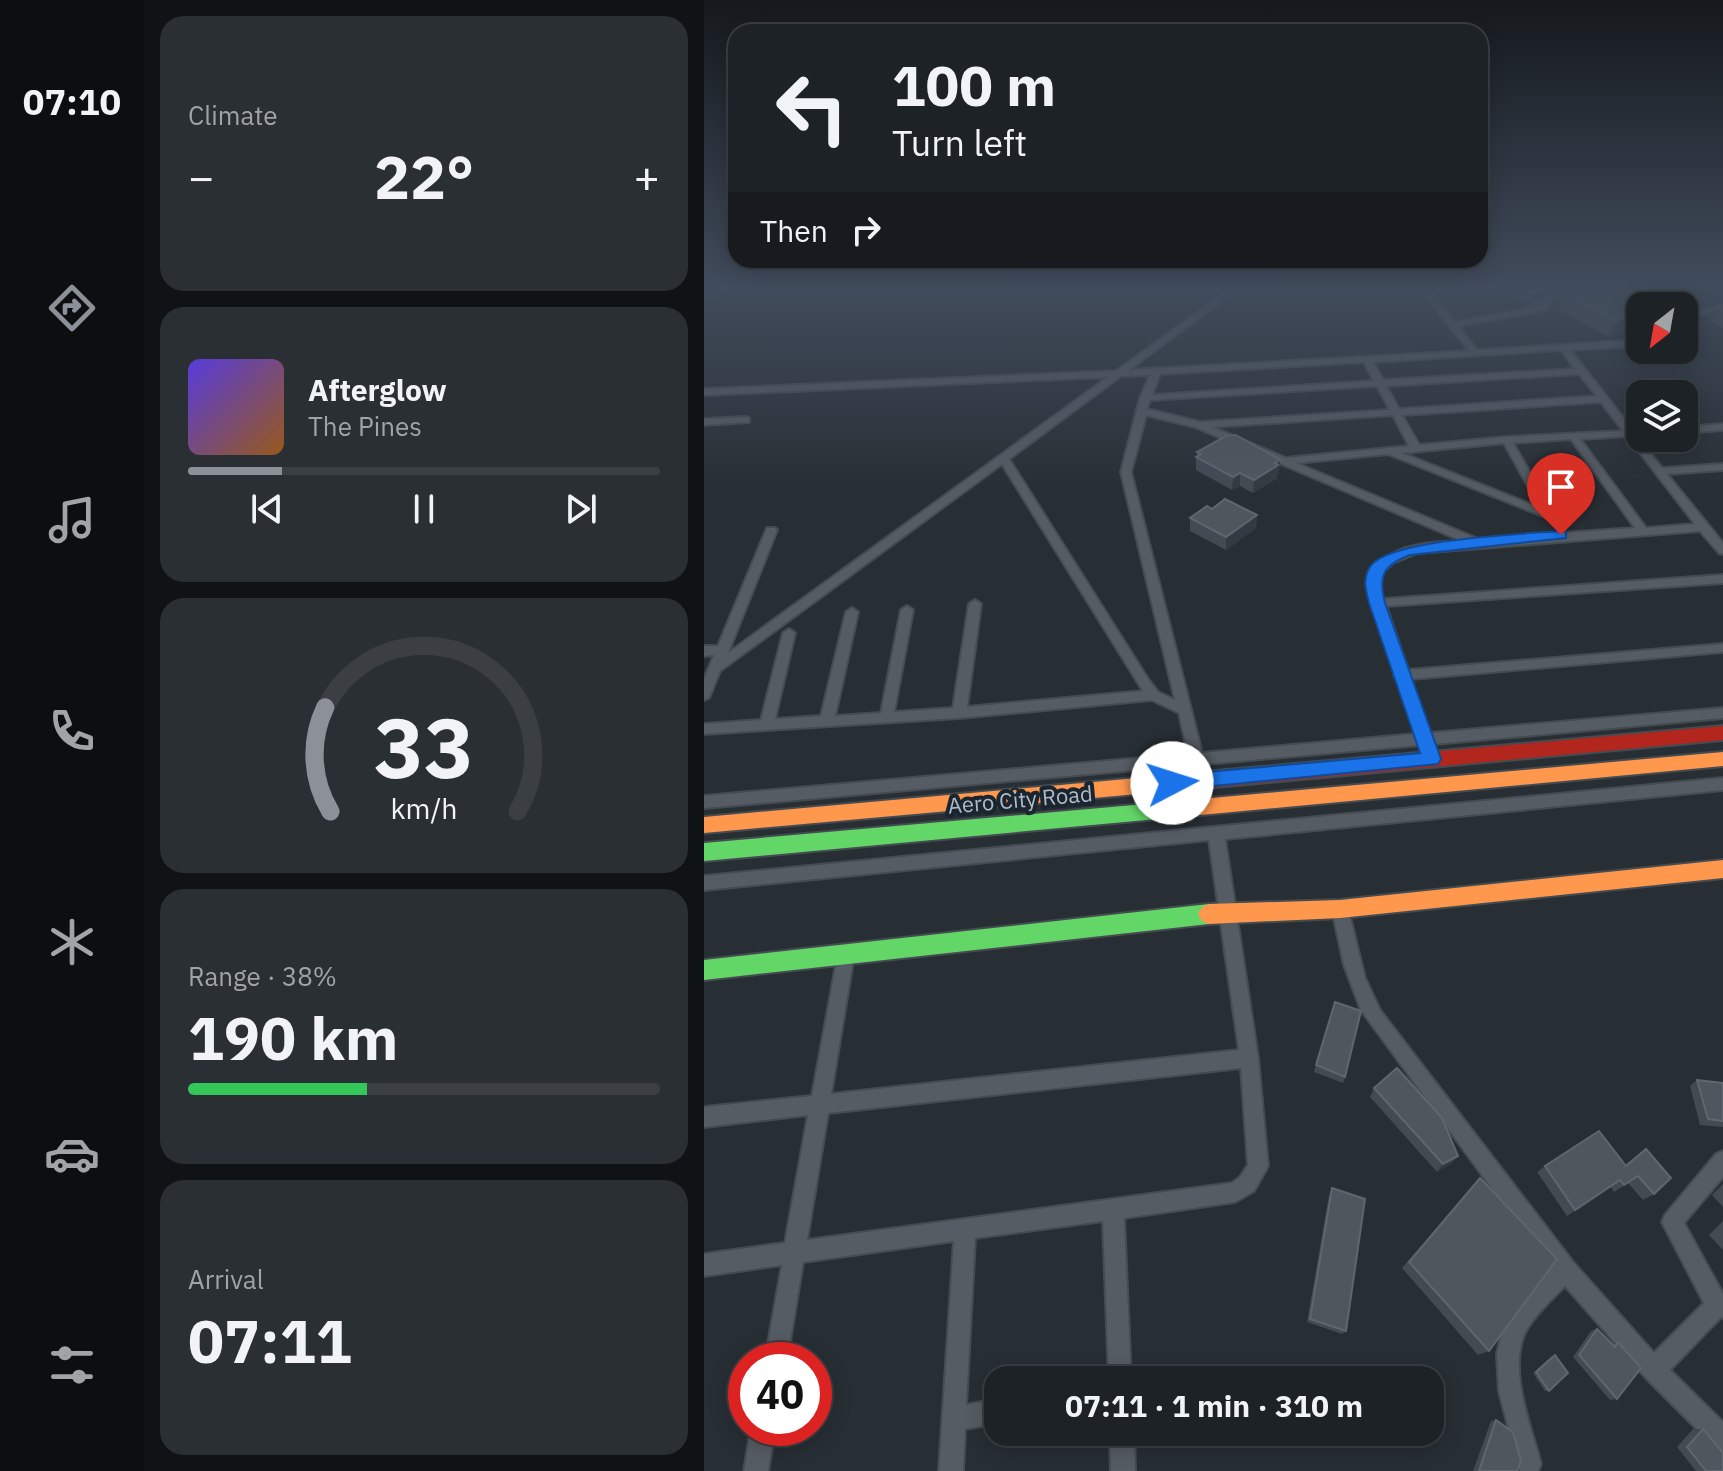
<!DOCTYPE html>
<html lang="en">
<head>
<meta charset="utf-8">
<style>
	:root { --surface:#1d2227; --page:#2a2f33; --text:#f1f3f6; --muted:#a0a4a7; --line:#3b3f44; --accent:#8c9099 }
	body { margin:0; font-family:"IBM Plex Sans",sans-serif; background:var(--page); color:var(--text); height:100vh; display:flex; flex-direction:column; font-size:30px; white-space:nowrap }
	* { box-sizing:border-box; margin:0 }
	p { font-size:26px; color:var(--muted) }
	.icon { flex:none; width:44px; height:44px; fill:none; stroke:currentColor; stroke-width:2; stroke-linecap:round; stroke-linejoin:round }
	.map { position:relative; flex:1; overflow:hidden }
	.drawer { display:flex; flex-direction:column; gap:16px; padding:16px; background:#101315; width:560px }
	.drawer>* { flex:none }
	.guide { position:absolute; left:24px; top:24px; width:760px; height:244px; border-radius:24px; box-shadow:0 4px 20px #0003,0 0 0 2px var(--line); background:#1d2227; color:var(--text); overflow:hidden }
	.needle { width:52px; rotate:211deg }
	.buttons { position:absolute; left:922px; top:292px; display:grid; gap:16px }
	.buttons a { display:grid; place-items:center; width:72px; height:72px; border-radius:16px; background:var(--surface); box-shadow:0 4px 20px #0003,0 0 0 2px var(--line); font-size:40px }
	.speed { position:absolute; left:24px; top:1342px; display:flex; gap:16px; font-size:40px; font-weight:700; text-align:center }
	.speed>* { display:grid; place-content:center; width:104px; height:104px; border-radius:50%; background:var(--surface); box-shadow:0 4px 20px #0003,0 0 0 2px var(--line); line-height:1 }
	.speed .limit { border:12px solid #d22; background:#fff; color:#111 }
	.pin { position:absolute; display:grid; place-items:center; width:68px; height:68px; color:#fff; margin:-82px -34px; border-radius:50% 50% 50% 0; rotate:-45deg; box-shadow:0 0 8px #0007 }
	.pin .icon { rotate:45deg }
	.me { position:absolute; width:88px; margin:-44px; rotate:85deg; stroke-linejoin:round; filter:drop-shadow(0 0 6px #0008) }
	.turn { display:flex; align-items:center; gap:28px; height:168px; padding:0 32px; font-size:36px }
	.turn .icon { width:104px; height:104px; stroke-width:2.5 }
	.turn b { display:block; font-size:56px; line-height:68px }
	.then { display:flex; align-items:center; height:76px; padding:0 32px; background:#0003; gap:16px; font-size:30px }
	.big { font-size:60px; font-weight:800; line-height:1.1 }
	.drawer .card { flex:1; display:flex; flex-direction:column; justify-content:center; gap:12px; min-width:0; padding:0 28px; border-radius:24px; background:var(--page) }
	.drawer .dial { align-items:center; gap:0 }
	.dial svg { height:208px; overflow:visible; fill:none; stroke:var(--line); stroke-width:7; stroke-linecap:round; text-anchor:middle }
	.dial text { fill:var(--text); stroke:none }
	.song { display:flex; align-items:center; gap:24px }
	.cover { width:96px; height:96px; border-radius:12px; background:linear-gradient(135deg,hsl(250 70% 55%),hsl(30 70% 35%)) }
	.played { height:8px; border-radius:4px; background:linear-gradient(90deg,var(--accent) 20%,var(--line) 20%) }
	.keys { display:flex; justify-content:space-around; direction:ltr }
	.heat { display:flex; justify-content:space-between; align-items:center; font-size:44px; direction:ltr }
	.charge { height:12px; border-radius:6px; background:linear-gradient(90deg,#34c759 38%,var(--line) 0) }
	.trip { position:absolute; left:280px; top:1366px; width:460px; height:80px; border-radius:24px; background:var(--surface); box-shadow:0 4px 20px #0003,0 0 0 2px var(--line); font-weight:800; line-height:80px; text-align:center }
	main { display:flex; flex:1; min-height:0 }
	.tabs { display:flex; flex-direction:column; width:144px; justify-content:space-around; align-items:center; background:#0c0e10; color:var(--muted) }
	.tabs .icon { width:56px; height:56px }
	.tabs .selected { color:var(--accent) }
	.tabs b { font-size:36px; color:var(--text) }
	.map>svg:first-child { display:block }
</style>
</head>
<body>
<main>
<nav class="tabs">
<b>07:10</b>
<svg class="icon selected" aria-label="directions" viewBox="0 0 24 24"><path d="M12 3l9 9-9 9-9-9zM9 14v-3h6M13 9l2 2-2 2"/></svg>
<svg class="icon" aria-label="music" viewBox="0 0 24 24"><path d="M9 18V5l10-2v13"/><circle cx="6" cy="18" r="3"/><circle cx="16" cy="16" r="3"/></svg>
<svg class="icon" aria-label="phone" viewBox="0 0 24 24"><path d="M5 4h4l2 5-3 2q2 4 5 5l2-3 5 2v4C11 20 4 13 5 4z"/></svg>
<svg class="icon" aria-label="climate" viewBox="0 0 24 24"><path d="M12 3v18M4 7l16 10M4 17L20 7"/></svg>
<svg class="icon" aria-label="car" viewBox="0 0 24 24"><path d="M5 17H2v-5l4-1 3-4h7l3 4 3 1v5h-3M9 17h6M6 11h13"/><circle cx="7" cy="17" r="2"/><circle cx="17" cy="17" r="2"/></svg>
<svg class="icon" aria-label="filters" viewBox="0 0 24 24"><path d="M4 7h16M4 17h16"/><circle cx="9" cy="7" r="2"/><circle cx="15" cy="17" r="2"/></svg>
</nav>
<section class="drawer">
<div class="card"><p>Climate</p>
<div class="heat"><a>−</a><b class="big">22°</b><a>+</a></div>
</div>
<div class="card">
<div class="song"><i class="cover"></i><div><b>Afterglow</b><p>The Pines</p></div></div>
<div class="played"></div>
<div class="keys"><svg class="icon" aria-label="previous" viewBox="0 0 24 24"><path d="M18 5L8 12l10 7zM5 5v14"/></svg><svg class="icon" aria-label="pause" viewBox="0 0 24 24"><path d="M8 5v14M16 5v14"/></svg><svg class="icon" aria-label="next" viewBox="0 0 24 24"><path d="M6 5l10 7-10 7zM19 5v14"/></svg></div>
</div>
<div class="card dial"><svg viewBox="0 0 100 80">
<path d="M14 69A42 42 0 1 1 86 69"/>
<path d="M14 69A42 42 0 0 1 12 29" stroke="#8c9099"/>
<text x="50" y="56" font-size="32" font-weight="700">33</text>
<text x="50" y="72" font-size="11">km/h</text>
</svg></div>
<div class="card"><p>Range · 38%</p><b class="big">190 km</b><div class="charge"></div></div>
<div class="card"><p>Arrival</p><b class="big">07:11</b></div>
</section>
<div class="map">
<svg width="1019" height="1471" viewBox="0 0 1019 1471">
	<rect width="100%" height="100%" fill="#272e34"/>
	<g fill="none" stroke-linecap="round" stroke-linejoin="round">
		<defs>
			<g id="street">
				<path d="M16,288h11l-27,12v-5z"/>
				<path d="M527,288h9l-111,82 340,-19 -49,-63h8l27,34 81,-15 -19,-11v-4l15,-4h14l-19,7 14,8 8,-15h8l-11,22 -88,16 19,24 163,-10v6l-70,4 63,80 6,1 1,3 -3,2 25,32 61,-4v6l-56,4 56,69v11l-4,-1 -19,-22 -283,22 -24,10 -10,9 -5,11 5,16 340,-24v8l-337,23 22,64 315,-26v8l-312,27 19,54 293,-25v10l-289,26 -2,5h-10l-2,-4 -215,19 -1,8h-10l-3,-7 -487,43v-12l484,-42 -9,-41 -27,-13 -193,18 -255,16v-10l57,-4 22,-87 6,-4 6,4 -20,86 46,-3 25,-104 6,-4 6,4 -23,104 46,-3 20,-103 6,-4 6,4 -19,102 59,-4 16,-104 6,-4 6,4 -14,103 176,-16 -141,-227 -282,207 -11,27 -5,2v-21l10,-24 -10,1v-10h14l49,-118h8l2,2 -49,123 380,-276 -404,18v-6l412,-18zM857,350l14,19 -192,11 -10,-18zM660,362l10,19 -222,14 8,-21zM875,374l18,22 -198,13 -13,-23zM446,375l-10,23 -19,74 54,228 -17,-8 -10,-13 -139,-220 112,-83zM673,386l13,24 -190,12 -53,-13 3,-9zM897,402l22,29 -116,6 -88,8 -17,-30zM442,415l49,12 267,114c-40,2 -76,2 -96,42l30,90 -2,2 4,4 18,55 -214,19 -71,-281zM689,415l16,31 -123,12 -74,-31zM923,436l68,88 -49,4 -66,-89zM867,439l64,89 -157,11 -182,-76 92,-9 162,65 5,-3 -42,-73zM800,443l36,65 -138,-55z"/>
				<path d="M935,288h11l49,23 24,-6v5l-25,6 -14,-5v-5h-9z"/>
				<path d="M42,417l3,1v4l-45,3v-6z"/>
				<path d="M1019,424v6l-39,3v-6z"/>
				<path d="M1019,778v12l-498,49 33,219 10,108 -14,25 -19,11 -111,16 7,162h-22l-6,-159 -128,17 -9,167 32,-6v24l-33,6 -2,42h-24l15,-230 -151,21 -16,98h-22l17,-95 -78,11v-22l81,-11 23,-128 -104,12v-20l108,-11 27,-147 6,-2 6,2 3,6 -23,139 408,-44 -30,-210 -505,50v-14zM537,1068l7,97 -8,12 -8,6 -425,57 21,-127z"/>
				<path d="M636,902l6,2 2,5 17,69 15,32 193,252 81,91 50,-50 -42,-81 3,-7 51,-61 7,-3v26l-39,46 39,71v24l-2,-1 -51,53 53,52v29l-8,-4 -69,-69 -81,-92c-13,13 -28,27 -38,43 -21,37 4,97 14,135l-3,7h-18l-21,-79 -2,-38 4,-18 11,-24 39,-43 -190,-259 -17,-45 -12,-56 2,-5z"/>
				<path d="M47,1428h24l-7,43h-24z"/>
				<path d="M406,1432h24l1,39h-24z"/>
			</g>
			<g id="fast">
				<path d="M475,801l7,2 3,6 -3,6 -7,2 -475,44v-18z"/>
				<path d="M505,904l7,3 4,7 -4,7 -7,3 -505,56v-20z"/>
			</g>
			<g id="slow">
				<path d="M1019,752v14l-544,51 -7,-2 -3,-6 3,-6 7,-2z"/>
				<path d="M500,772l7,3 2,5 -2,5 -7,3 -500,45v-16z"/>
				<path d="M1019,860v18l-383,40 -131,6 -7,-3 -4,-7 4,-7 7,-3 131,-4z"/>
			</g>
			<path id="jam" d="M1019,726v14l-519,48 -7,-3 -2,-5 2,-5 7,-3z"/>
		</defs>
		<use href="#street" stroke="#444b51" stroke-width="4"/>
		<use href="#fast" stroke="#444b51" stroke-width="4"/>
		<use href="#slow" stroke="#444b51" stroke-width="4"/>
		<use href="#jam" stroke="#444b51" stroke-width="4"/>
		<use href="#street" fill="#565c63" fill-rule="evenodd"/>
		<use href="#fast" fill="#63d668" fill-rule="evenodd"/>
		<use href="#slow" fill="#ff974d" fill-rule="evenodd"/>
		<use href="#jam" fill="#b3261e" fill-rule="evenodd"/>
	</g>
	<g fill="#434a52">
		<path d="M855,288h108l6,3 -6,15h-27v20l-31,11 -48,-26 -3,-18z"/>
		<path d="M1019,304v24l-14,-7 6,-14z"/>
		<path d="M493,452l82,21 -2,1v4l-24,15 -13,-7 -8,4 -36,-20v-13l1,-1z"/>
		<path d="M508,509l45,6 -1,13 -30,22 -36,-19v-13z"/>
		<path d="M631,1002l10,75 -2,6 -29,-11z"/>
		<path d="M993,1080l26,3v44l-23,-2 -10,-39z"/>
		<path d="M670,1088l84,68 -6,7 -15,9 -67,-75z"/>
		<path d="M942,1149l8,45 -11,6 -15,-17 -14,9 -4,-6 -43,30 -30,-44 8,-6 80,-1z"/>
		<path d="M776,1178l9,173 -11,4 -76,-87z"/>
		<path d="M1019,1184v23l-11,-12z"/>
		<path d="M628,1188l14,143 -4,3 -35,-12 22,-127z"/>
		<path d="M1019,1221v29l-14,-15z"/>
		<path d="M893,1329l15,15 6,-2 -1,57 -7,1 -37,-43 18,-26z"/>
		<path d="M851,1355l-6,36h-4l-12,-18 19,-17z"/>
		<path d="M792,1420l21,51h-44l18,-50z"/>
		<path d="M989,1429h10l20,42h-27l-19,-24z"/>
	</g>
	<g fill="#333a41">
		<path d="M969,291l-6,15h-27l2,-6z"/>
		<path d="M936,306v20l-31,11 6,-16z"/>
		<path d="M576,460l-1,13 -2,1v4l-24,15 1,-13z"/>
		<path d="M536,473v13l-8,4 1,-13z"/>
		<path d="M553,515l-1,13 -30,22v-13z"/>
		<path d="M754,1156l-6,7 -15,9 6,-8z"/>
	</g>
	<g fill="#4f575e" stroke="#5e666f" stroke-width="2">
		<path d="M860,288h103l6,3 -31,9 13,6h-15v7l-25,8 -49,-25z"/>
		<path d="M1019,304v7l-8,-4z"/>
		<path d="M532,435l44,25 -5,3 3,2 -24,15 -14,-7 -7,4 -37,-20 5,-3 -4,-2 29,-16z"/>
		<path d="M521,499l32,16 -31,22 -36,-19 17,-12 5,3z"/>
		<path d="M631,1002l26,9 -16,66 -29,-12z"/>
		<path d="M693,1068l45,50 16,38 -15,8 -69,-76z"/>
		<path d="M993,1080l26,3v38l-15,-2z"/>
		<path d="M895,1131l27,35 20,-17 25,29 -17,16 -16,-18 -14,9 -4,-5 -45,30 -30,-44z"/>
		<path d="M776,1178l77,81 -68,92 -80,-89z"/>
		<path d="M628,1188l33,11 -19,132 -36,-12z"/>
		<path d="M893,1329l18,18 3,-5 23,26 -24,31 -38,-44z"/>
		<path d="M851,1355l13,18 -19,18 -13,-19z"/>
		<path d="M792,1420l17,12 8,29 -4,10h-38z"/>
		<path d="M999,1429l20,24v18h-17l-19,-24z"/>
	</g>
	<linearGradient id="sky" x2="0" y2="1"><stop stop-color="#15191d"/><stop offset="0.58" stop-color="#414c5c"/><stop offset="1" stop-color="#414c5c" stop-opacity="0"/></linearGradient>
	<rect width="1019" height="494" fill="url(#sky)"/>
	<path fill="#1a73e8" stroke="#114b97" stroke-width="2" d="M857,531l5,1v6l-156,17c-27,10 -32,21 -25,48l56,156 -3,5 -266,26 -7,-2 -3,-5 10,-8 248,-22 -51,-150c-3,-12 -7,-24 1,-36 17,-28 155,-33 191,-36z"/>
	<g text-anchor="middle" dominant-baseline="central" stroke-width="8" stroke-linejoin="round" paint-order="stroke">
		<g font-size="22" fill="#afbbc7" stroke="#1a252f">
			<text transform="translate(316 799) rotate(-5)">Aero City Road</text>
		</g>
	</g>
</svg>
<div class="buttons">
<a><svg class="needle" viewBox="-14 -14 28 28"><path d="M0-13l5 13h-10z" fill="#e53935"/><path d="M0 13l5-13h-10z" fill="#a0a4a7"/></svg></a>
<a><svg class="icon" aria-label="layers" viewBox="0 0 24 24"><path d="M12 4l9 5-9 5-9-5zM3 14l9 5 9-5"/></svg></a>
</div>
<div class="speed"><div class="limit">40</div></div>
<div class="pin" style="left:857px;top:535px;background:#d93025"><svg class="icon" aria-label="arrive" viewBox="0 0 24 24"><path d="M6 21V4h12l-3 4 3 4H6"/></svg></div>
<svg class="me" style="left:468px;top:783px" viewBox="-20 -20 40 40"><circle r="19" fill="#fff"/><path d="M0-13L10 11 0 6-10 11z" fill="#1a73e8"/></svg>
<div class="trip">07:11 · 1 min · 310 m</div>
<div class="guide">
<div class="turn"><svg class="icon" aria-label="left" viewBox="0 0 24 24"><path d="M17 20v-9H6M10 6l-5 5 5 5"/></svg><div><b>100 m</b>Turn left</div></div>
<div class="then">Then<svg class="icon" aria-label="right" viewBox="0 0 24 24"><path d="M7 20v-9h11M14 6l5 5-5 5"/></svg></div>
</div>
</div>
</main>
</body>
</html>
